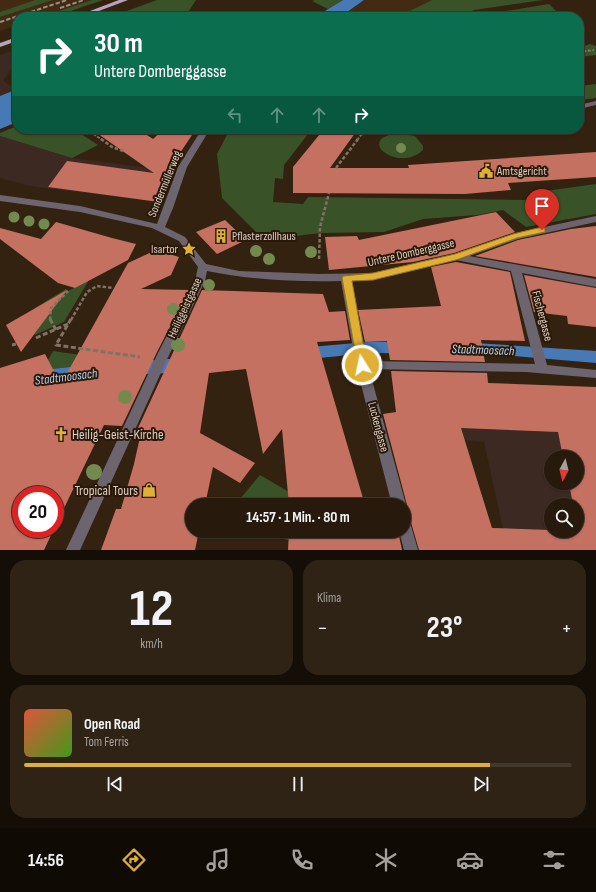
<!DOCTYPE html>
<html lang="de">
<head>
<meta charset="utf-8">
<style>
	:root { --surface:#271a0d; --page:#2f2316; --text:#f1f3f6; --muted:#a4a19d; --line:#43382e; --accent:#e0b034 }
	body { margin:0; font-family:"Sofia Sans Condensed",sans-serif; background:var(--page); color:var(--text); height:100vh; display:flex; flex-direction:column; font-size:15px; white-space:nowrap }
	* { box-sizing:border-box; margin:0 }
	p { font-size:13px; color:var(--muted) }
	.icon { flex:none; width:22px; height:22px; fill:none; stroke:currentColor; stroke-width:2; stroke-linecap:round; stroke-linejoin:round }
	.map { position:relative; height:550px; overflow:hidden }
	.drawer { display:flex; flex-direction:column; gap:10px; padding:10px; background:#150e07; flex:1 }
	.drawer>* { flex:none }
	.top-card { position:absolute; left:12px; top:12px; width:572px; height:122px; border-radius:16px; box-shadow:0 1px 3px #0004,0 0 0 1px var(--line); background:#0b6e4f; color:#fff; overflow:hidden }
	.needle { width:26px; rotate:187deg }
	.buttons { position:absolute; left:544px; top:450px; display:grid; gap:8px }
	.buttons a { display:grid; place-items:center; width:40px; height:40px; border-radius:50%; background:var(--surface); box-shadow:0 1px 3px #0004,0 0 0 1px var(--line); font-size:20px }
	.speed { position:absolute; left:12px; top:486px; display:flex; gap:8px; font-size:20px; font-weight:700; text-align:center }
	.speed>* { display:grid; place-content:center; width:52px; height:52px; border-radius:50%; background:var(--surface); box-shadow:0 1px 3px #0004,0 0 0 1px var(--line); line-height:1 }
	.speed .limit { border:6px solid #d22; background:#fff; color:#111 }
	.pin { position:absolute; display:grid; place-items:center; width:34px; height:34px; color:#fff; margin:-41px -17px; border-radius:50% 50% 50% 0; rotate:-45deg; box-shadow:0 0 4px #0007 }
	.pin .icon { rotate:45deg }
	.me { position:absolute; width:44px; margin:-22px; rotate:350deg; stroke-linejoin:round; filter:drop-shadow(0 0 3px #0008) }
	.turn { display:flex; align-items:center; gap:14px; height:84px; padding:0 16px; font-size:18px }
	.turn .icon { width:52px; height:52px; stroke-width:2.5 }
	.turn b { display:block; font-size:28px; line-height:34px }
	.lanes { display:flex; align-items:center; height:38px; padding:0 16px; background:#0003; justify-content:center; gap:20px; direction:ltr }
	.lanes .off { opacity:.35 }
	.big { font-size:30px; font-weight:700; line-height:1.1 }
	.drawer .tile { flex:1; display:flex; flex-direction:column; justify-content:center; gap:6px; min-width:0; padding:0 14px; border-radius:16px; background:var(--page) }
	.drawer .dial { align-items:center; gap:0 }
	.dial b { font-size:52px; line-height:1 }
	.song { display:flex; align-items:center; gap:12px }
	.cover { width:48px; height:48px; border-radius:6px; background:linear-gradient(135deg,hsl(10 70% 55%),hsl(100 70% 35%)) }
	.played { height:4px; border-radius:2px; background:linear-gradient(90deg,var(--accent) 85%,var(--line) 85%) }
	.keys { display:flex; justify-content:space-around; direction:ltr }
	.heat { display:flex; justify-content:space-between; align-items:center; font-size:22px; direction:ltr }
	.drawer .tiles { flex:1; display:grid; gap:10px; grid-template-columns:1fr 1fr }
	.tile:last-child { grid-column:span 2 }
	.trip { position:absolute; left:185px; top:498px; width:226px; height:40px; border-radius:20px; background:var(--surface); box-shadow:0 1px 3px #0004,0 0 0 1px var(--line); font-weight:700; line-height:40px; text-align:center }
	.dock { display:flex; height:64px; justify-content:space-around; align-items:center; background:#100a05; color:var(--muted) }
	.dock .icon { width:28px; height:28px }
	.dock .current { color:var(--accent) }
	.dock b { font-size:18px; color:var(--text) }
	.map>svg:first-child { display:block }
</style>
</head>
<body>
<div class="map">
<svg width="596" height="550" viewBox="0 0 596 550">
	<rect width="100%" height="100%" fill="#342211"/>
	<g fill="#3b2922" fill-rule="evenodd">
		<path d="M17,49v12l-14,20 13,8 -16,7v-41z"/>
		<path d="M0,136l72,22 100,13 1,4 -14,27 -129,-16 -30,-8z"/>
		<path d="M487,372l2,11 92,4 15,144 -19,-1v-25h-26v25l-48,-1 -19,-87 -40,-4h-45l-8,-65zM551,457h26v26h-26z"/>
	</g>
	<g fill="#422a13">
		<path d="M0,0h35l-35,12z"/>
		<path d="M53,0h39l-51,17h-24v8l-17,6v-14z"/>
		<path d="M364,0h68l-35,17h-57z"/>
	</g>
	<g fill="#395228">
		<path d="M35,0h18l-53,17v-5z"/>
		<path d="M92,0h11l-50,17h-12z"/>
		<path d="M157,0h39l-11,17h-75z"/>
		<path d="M315,0h28l-15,9 -16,-8z"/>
		<path d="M432,0h111l-69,10 -14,7h-63z"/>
		<path d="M549,4l7,7 -41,6h-32l-2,-2z"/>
		<path d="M590,44l6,2v9l-17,2v-9z"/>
		<path d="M596,84v14l-17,2v-14z"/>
		<path d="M17,126v3h66l3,2 -5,3 17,11 -26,13 -72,-22v-3z"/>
		<path d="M230,129h82l-28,36 -1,14 -8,-1 -2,24 30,2 5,-7 219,3 4,-7 65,-9v30l-70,13 -23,-17 -26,5 -54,4 -39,13 -64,1 -40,5 -20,-2 -38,-38 -5,-44z"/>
		<path d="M399,133l16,3 8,10v4c-25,24 -70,-12 -24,-17z"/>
		<path d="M89,280l-25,42 -29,13 -5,-10 5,-17 31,-19 2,2z"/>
		<path d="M53,351l69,10 -70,8 -4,-9z"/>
		<path d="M260,475l29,17v13h-54z"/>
		<path d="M254,531h35l-1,9z"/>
	</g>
	<g fill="#4779b5">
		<path d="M343,0h21l-24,17h-25z"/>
		<path d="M17,89v33l-17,7v-33z"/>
		<path d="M445,341l151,10v12l-104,-9 -121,-1 -217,21h-26l-93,11 17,-16 70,-8 11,1 235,-20z"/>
	</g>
	<g fill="#c47161" fill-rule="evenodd">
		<path d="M91,129h47l15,10 11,-10h32l-30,45 7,1 -14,27 -111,-15 19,-26 87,12z"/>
		<path d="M324,129h34l-28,39h79l-1,-3 188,-13v25l-88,6 3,7 -46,4 -172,-1v-26z"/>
		<path d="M496,212l19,20 -61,21 -41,9 -84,8 -4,-33 32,-1 2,4z"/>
		<path d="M225,220l21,20 -29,14 -21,-22z"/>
		<path d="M56,222l56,16 24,6 -8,16 -53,28 -17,-5 -58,-44v-11l41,11z"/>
		<path d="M596,226v51l-121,-21 43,-16 53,-11z"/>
		<path d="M156,250l23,7 -8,18 -30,14 48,1 -32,62 -35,74 -18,-1 -49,102v-32h-34v34h33l-10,21h-44v-182l45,-14 16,30 67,-121z"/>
		<path d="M456,262l54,10 15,69 -44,-1 4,22 -95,-2 -3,-19 -22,1 -7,-32 83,-4 -10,-39z"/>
		<path d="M524,275l72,13v39l-28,-3 -1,-8 -33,-4z"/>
		<path d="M67,290l-46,62 -15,-27z"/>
		<path d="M202,290l121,4 6,18 16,-1 5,29 -33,2 48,163h-76l-7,-76 -19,25 -17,-85 -37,4 -9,60 55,30 -15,20 -27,-16 -8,38h-13v26h7l-4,19h-94l15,-41h5l13,-45 8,-36h-4z"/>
		<path d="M391,371l96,2 1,10 108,4v163h-177l-9,-31 -6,-3v-7l3,-4 -24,-91 13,-2zM461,428l97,4 5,25h14v26h-8l4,22h4l1,25 -27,1v-1l-59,-2z"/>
		<path d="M289,531h109l4,19h-114z"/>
	</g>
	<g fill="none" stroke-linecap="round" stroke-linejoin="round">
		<g stroke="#827264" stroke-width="2" stroke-dasharray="3 1.5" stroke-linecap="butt">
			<path d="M579,52l15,-2"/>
			<path d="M90,129l-2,1 14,10"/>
			<path d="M357,140l4,-5 14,-6"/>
		</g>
		<g stroke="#827264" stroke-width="2.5" stroke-dasharray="3.5 2" stroke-linecap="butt">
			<path d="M101,139l11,8 11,4"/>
			<path d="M336,168l22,-29"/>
			<path d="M319,259l1,-32 9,-34"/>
			<path d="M50,320l1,-12 17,-17"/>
			<path d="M71,320l16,-28 10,-6 16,2"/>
		</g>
		<g stroke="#827264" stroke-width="3" stroke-dasharray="5 2.5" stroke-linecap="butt">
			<path d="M50,319l6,11"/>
			<path d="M71,319l-15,26 84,12"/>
			<path d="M36,338l32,-14"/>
			<path d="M12,345l4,-1"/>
		</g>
		<g fill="#6c656f" fill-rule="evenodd">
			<path d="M596,101v4l-17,4v-4z"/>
			<path d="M202,129h8l-23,38 -14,41 -8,19 20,10 21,27 33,7 80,3 54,-1 81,-19 62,-21 80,-17v6l-78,17 -49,17 127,23v8l-74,-14 25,92 49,5v8l-70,-6 -157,-3 37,136 -2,3v-3h-12l-36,-140 -15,-84c-44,1 -90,-1 -134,-10l-2,10 -35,72 -90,197h-14l92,-197 37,-72 3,-14 -19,-26 -27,-13 -72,-16 -80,-11v-6l80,11 77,18 21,-57zM456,260l55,11 24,93 -168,-3 -16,-81 22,-1z"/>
			<path d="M404,517l5,2 9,31h-14l-5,-19h5z"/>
		</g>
		<g fill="#b3a4b8" fill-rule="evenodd">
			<path d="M119,0h9l-45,17h-9z"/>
			<path d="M17,37v4l-17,6v-4z"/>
		</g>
		<g stroke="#9d8e81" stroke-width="2" stroke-dasharray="4.5 2" stroke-linecap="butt">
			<path d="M60,8l24,-8"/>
			<path d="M0,22l67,-22"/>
		</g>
	</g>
	<g fill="#738a4f">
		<circle cx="401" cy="148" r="5"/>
		<circle cx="14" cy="217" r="5.5"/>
		<circle cx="29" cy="221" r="5.5"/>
		<circle cx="44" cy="224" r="5.5"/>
		<circle cx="256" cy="251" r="6"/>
		<circle cx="311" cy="252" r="6"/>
		<circle cx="269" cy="259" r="6"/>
		<circle cx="209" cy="285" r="6"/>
		<circle cx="173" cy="309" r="6"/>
		<circle cx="178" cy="345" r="7"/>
		<circle cx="125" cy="397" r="7"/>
		<circle cx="94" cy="472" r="8"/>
	</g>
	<path fill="#e0b034" stroke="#927222" d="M542,227l3,1v4l-28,6 -61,22 -83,20 -21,1 15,84 -5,4 -4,-1 -16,-90 1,-2 30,-3 82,-19 58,-20z"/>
	<defs>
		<symbol id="civic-bare" viewBox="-9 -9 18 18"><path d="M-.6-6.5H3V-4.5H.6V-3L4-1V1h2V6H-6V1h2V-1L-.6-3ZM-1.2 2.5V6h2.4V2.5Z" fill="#e0b034" stroke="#2a1908" stroke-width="2.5" paint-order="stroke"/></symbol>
		<symbol id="building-bare" viewBox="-9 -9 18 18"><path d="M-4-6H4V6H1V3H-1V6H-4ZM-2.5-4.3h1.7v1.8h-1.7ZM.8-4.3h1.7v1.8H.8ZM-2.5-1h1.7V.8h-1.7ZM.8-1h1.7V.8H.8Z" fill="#e0b034" stroke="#2a1908" stroke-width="2.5" paint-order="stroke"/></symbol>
		<symbol id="sight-bare" viewBox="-9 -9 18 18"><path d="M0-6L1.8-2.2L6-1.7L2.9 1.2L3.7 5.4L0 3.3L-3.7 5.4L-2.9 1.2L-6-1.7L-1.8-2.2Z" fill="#e0b034" stroke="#2a1908" stroke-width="2.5" paint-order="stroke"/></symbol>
		<symbol id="church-bare" viewBox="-9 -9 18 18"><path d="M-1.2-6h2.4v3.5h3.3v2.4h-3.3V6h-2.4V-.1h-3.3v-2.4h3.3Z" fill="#e0b034" stroke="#2a1908" stroke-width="2.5" paint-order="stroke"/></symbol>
		<symbol id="shop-bare" viewBox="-9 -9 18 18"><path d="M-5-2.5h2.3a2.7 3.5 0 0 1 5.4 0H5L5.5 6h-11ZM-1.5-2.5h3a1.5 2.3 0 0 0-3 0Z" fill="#e0b034" stroke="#2a1908" stroke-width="2.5" paint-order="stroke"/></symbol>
	</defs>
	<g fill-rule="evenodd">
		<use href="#civic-bare" x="476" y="161" width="20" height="20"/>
		<use href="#building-bare" x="211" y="226" width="20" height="20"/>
		<use href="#sight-bare" x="179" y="239" width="20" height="20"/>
		<use href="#church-bare" x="51" y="424" width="20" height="20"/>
		<use href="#shop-bare" x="139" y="480" width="20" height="20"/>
	</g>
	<g text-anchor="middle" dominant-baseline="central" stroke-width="4" stroke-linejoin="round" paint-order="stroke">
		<g font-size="12" fill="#dbcfc4" stroke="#2a1908" text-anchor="start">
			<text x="497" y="171">Amtsgericht</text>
			<text x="232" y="236">Pflasterzollhaus</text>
			<text x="178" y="249" text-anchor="end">Isartor</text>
		</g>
		<g font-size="12" fill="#dbcfc4" stroke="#2a1908">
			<text transform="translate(165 184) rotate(-68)">Sondermüllerweg</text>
			<text transform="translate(411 253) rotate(-13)">Untere Domberggasse</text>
			<text transform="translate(185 308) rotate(-65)">Heiliggeistgasse</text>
			<text transform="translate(542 316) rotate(75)">Fischergasse</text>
			<text transform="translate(378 427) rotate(75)">Luckengasse</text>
		</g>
		<g font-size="13" font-style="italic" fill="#b6d1f2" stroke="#2a1908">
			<text transform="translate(483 350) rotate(2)">Stadtmoosach</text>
			<text transform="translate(66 377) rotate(-7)">Stadtmoosach</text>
		</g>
		<g font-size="14" fill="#dbcfc4" stroke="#2a1908" text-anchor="start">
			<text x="72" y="434">Heilig-Geist-Kirche</text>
			<text x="138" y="490" text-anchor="end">Tropical Tours</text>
		</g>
	</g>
</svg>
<div class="buttons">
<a><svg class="needle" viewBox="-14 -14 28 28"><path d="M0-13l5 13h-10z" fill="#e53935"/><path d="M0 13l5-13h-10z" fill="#a4a19d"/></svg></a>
<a><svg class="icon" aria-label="search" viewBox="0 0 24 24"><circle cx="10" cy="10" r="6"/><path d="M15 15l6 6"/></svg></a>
</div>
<div class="speed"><div class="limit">20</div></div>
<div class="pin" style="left:542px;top:230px;background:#d93025"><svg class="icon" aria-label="arrive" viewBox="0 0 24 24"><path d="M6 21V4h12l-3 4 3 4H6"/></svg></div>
<svg class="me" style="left:362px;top:365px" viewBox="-20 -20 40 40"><circle r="17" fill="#e0b034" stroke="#fff" stroke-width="3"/><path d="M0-11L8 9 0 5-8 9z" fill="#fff"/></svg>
<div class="trip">14:57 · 1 Min. · 80 m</div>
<div class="top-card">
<div class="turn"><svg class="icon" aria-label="right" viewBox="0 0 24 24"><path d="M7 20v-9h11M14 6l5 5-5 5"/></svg><div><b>30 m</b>Untere Domberggasse</div></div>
<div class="lanes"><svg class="icon off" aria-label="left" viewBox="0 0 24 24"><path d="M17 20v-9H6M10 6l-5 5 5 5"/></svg><svg class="icon off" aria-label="ahead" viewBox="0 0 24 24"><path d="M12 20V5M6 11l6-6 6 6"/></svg><svg class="icon off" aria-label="ahead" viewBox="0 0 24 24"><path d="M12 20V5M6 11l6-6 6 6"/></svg><svg class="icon" aria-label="right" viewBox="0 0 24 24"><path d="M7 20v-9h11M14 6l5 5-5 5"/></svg></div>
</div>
</div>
<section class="drawer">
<div class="tiles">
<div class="tile dial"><b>12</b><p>km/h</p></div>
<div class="tile"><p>Klima</p>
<div class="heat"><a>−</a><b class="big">23°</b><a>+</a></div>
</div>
<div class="tile">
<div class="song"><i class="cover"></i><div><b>Open Road</b><p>Tom Ferris</p></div></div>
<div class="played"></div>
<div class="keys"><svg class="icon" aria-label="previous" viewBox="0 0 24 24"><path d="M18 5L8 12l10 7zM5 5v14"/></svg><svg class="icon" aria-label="pause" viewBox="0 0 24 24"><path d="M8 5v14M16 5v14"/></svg><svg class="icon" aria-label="next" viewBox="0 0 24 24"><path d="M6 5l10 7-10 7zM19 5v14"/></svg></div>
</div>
</div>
</section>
<nav class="dock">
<b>14:56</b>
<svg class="icon current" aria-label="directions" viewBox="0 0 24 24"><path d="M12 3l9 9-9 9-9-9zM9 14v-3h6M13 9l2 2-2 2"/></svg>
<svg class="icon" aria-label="music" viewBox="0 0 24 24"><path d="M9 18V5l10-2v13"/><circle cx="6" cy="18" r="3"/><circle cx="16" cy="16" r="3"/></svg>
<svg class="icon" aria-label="phone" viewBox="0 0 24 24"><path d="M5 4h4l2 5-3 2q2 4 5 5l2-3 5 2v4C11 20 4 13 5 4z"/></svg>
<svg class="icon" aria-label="climate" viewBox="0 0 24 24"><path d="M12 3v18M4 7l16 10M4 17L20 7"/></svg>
<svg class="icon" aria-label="car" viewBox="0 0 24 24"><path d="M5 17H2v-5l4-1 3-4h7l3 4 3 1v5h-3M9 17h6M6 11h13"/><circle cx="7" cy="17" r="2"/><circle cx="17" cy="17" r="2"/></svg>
<svg class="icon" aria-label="filters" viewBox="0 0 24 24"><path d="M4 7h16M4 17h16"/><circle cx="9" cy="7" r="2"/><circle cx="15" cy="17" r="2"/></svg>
</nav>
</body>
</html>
